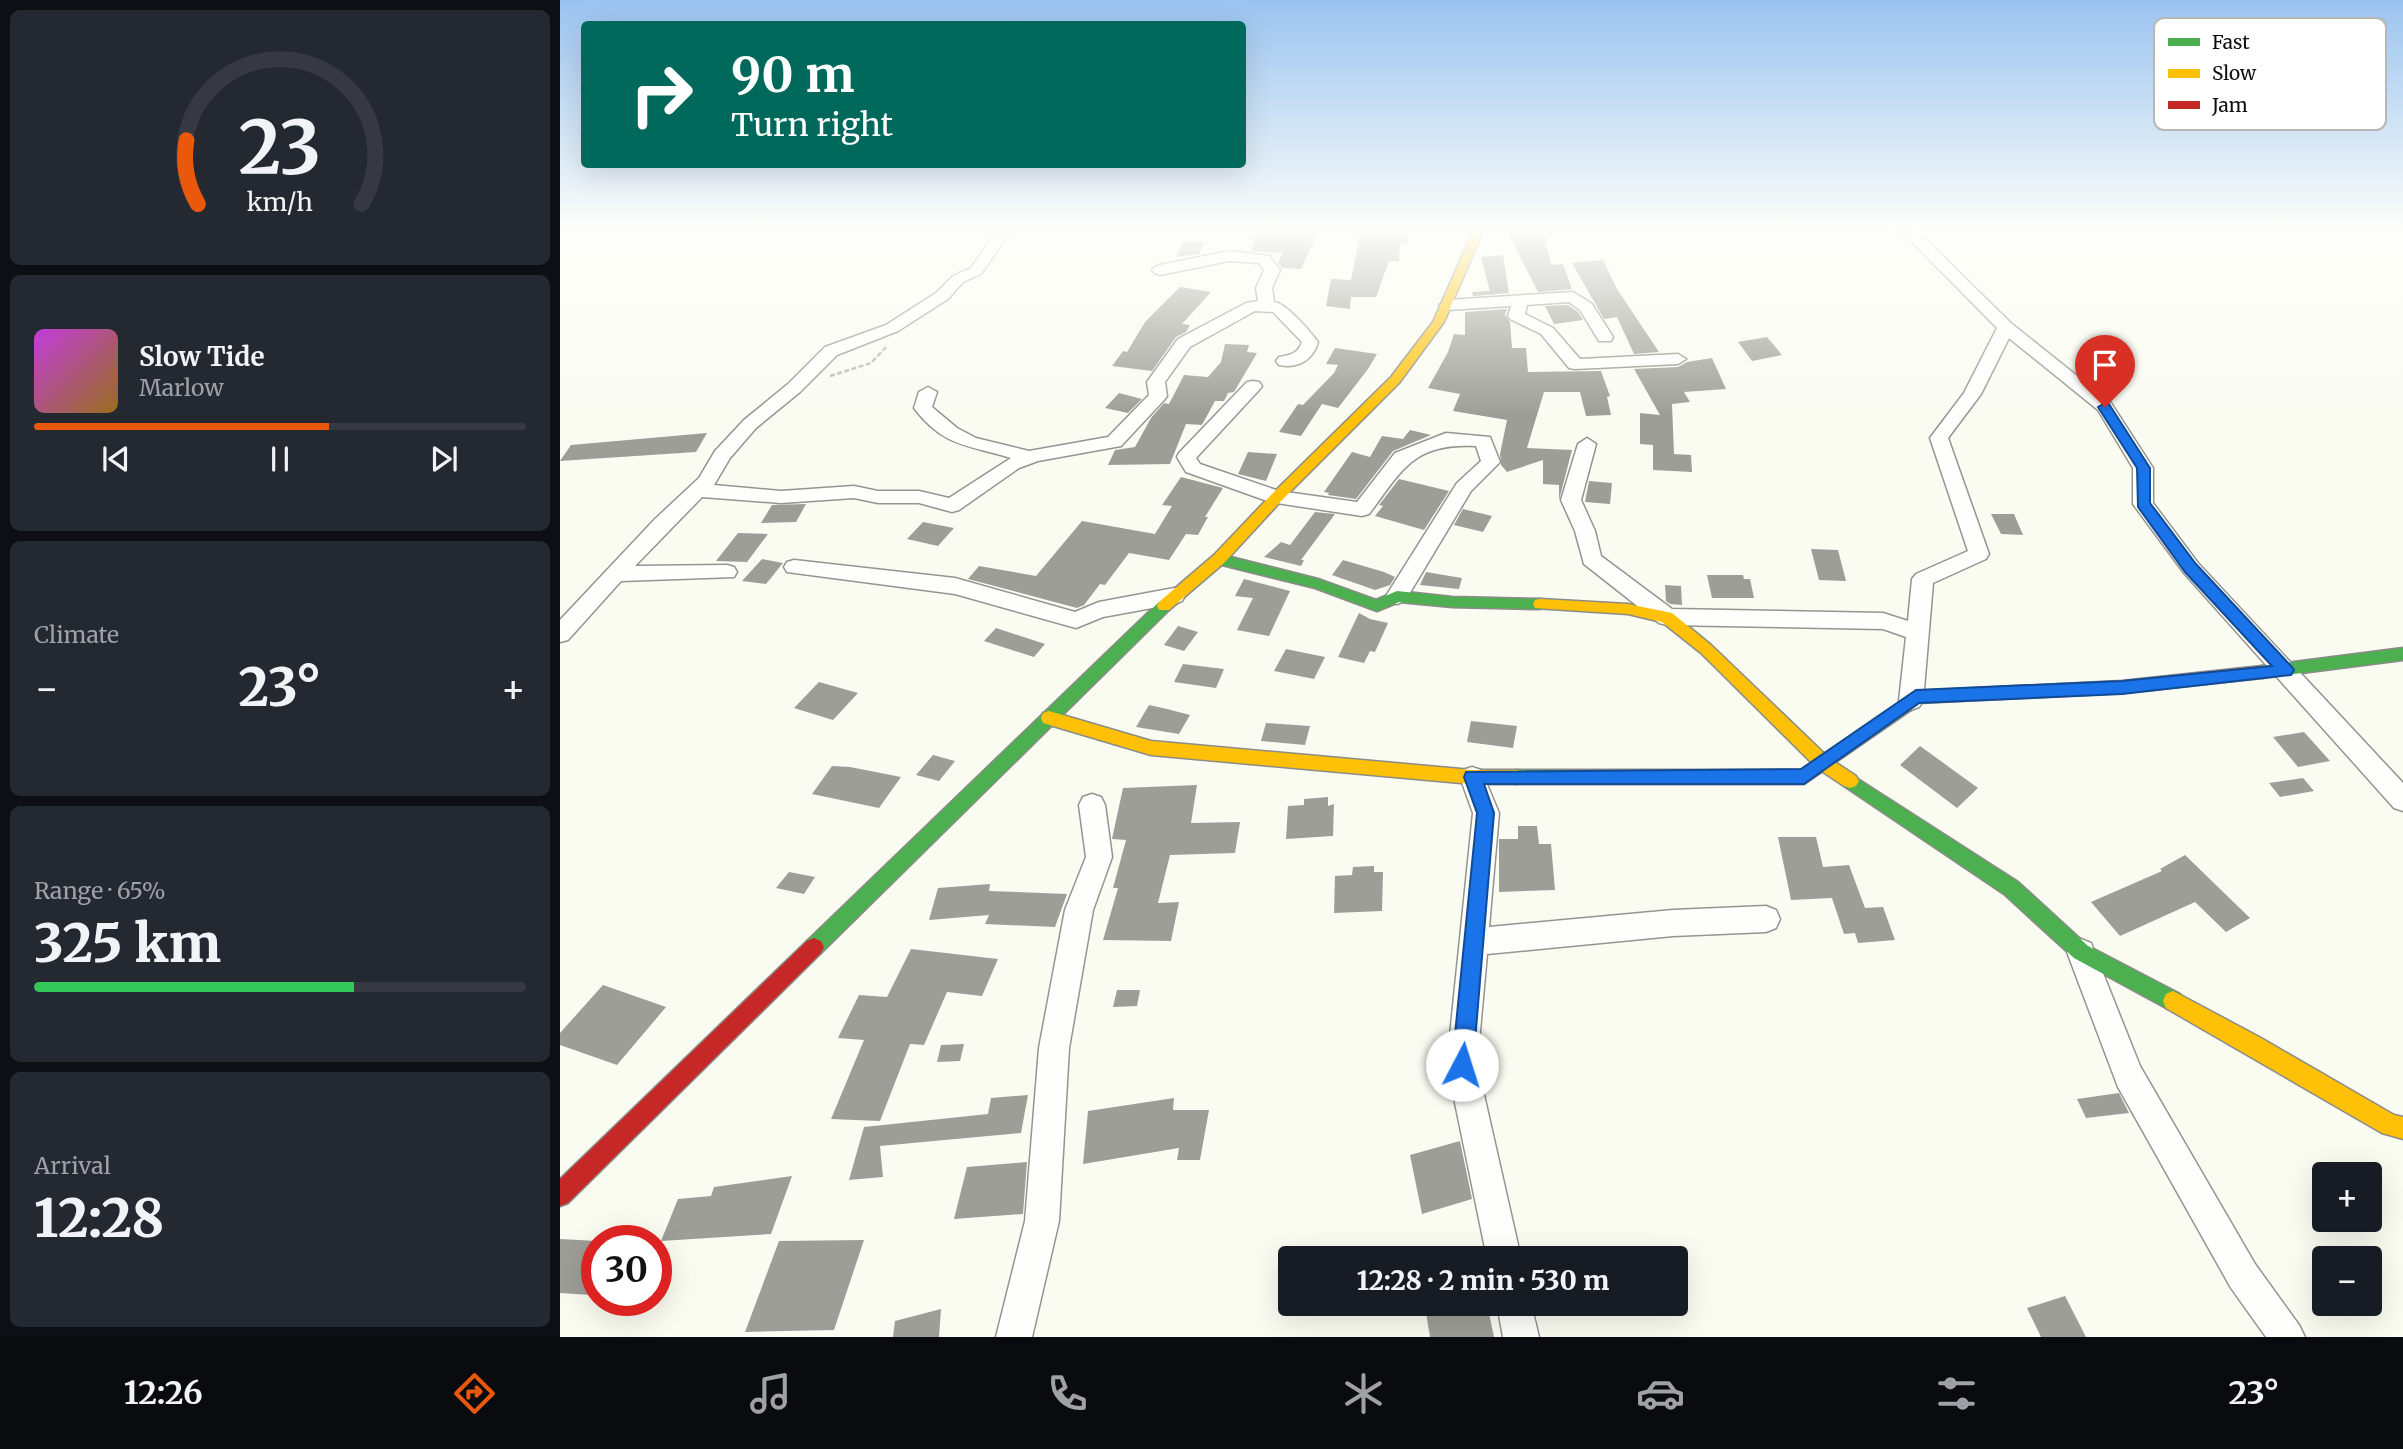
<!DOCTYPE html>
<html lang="en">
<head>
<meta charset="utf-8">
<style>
	:root { --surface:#171b24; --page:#242831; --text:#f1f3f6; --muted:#9ea1a6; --line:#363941; --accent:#ea580c }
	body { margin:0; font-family:Merriweather,serif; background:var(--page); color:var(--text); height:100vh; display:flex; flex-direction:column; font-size:26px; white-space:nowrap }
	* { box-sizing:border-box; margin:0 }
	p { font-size:23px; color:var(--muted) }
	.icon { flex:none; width:38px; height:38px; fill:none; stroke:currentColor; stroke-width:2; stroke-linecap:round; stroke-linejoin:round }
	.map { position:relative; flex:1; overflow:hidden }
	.drawer { display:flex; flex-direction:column; gap:10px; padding:10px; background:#0d0f14; width:560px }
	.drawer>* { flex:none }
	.guide { position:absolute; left:21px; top:21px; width:665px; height:147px; border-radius:7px; box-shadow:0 7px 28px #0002; background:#00695c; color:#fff; overflow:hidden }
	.controls { position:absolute; left:1752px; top:1162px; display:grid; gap:14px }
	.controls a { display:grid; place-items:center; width:70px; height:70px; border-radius:7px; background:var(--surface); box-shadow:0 7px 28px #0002; font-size:35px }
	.speed { position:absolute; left:21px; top:1225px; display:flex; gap:14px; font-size:35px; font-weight:700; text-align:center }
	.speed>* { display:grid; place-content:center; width:91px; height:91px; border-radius:50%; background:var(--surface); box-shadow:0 7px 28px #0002; line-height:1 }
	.speed .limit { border:10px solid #d22; background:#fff; color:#111 }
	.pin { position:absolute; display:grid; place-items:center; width:60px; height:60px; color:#fff; margin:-72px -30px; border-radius:50% 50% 50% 0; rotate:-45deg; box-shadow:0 0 7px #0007 }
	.pin .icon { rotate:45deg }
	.me { position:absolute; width:77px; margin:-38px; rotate:5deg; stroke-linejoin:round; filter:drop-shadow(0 0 5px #0008) }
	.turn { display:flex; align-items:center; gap:24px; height:147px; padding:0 35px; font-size:32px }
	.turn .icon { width:91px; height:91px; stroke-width:2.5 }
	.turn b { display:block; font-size:49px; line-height:60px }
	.big { font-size:52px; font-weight:800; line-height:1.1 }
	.drawer .card { flex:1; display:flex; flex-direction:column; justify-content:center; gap:10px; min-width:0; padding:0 24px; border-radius:10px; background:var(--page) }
	.drawer .dial { align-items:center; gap:0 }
	.dial svg { height:182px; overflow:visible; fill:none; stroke:var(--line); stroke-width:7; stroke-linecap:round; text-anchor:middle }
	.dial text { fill:var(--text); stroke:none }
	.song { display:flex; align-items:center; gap:21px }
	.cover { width:84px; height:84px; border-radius:10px; background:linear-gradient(135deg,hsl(290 70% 55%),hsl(40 70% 35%)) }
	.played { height:7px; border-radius:4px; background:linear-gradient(90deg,var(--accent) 60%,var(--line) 60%) }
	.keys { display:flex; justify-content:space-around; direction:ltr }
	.heat { display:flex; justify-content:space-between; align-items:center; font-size:38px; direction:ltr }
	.charge { height:10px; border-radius:5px; background:linear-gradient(90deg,#34c759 65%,var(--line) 0) }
	.trip { position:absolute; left:718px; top:1246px; width:410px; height:70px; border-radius:7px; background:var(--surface); box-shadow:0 7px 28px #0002; font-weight:800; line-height:70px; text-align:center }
	.tab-bar { display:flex; height:112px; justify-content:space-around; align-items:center; background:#090b0e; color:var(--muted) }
	.tab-bar .icon { width:49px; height:49px }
	.tab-bar .on { color:var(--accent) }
	.tab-bar b { font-size:32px; color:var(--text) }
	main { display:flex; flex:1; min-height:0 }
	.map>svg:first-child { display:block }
</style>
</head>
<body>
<main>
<section class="drawer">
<div class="card dial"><svg viewBox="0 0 100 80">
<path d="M14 69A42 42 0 1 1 86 69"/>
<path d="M14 69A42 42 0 0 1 9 41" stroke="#ea580c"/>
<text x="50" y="56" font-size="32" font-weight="700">23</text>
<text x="50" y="72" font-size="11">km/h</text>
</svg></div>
<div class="card">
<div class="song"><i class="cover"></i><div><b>Slow Tide</b><p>Marlow</p></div></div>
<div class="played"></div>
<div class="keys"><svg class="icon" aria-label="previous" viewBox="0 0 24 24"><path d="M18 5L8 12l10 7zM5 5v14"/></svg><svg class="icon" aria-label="pause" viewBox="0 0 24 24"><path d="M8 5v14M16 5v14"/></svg><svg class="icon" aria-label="next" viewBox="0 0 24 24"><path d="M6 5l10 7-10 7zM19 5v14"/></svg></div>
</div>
<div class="card"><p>Climate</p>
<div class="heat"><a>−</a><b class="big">23°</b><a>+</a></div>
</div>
<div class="card"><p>Range · 65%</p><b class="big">325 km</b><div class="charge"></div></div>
<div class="card"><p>Arrival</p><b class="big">12:28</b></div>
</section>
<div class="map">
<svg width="1843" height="1337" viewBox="0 0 1843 1337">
	<rect width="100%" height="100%" fill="#fafcf2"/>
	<g fill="#9e9e98">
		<path d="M697,229h63l-19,40 -19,-1 -4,-5 5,-10 -32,-2z"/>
		<path d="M801,229h47l-1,16 -7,-1 -1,17h-10l-13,36h-25l-1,12 -24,-3 5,-27 20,1z"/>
		<path d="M946,229l37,1 8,35 12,-1 9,25 -34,3z"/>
		<path d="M624,241l21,1 -6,12 -23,3z"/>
		<path d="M943,255l6,38 -36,3 -1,-4 18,-1 -9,-34z"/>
		<path d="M1043,260l14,29 42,63 -25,2 -17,-37 -13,2 -32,-56z"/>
		<path d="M620,287l31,5 -29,32 8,1 -4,7 -10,5 -24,34 -40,-5 11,-15 4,1 18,-30z"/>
		<path d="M1008,305l10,7 5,8 -29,4 -9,-18z"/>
		<path d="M947,309l-2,6 5,7 2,26h14l2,24 73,-1 9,25 -3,1 4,18 -25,1 -6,-24h-36l-17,56 45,2 -13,50v-15l-16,-1v-24l-36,12 -6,-7 -1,-11 7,-34 -54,-9 7,-17 -32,-6 20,-36 6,-18 11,1v-23z"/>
		<path d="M1207,337l15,18 -30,6 -14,-19z"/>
		<path d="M665,344l24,1 -2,7 10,1 -23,39 -6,1 -4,8h-9l-13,24 -16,-1 -16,40 -62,1 7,-15 20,-3 16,-29 13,-15 5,1 15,-29 24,2 13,-15z"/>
		<path d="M775,348l42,6 -9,15 -30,39 -16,-4 -21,32 -22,-4 19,-28 5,1 31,-32 4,-8 -12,-1z"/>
		<path d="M1152,358l14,31 -42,3 6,10 -18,2 2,50 17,1 1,17 -39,-2v-25l-13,-1v-31l20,2 -26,-46 44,-2 9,-5z"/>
		<path d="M559,393l23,6 -14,14 -23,-5z"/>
		<path d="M850,430l21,5 -38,16 -37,48 -28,-4 1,-2 -5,-1 28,-40 18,5 12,-21 21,3z"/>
		<path d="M147,433l-11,19 -136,9 11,-16z"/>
		<path d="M688,452l29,2 -11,27 -28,-7z"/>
		<path d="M621,477l42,11 -18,29h3l-10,18 -12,-1 -17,26 -40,-7 -24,32 -5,-1 -16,21 -7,3 -109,-29 11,-13 57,10 46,-55 73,13 17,-28 -10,-1z"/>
		<path d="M839,479l50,12 -25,39 -49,-14 8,-10 -4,-1z"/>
		<path d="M1029,481l23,2 -2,21 -25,-2z"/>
		<path d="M246,504l-10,18 -35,1 11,-18z"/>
		<path d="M903,509l29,7 -9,16 -29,-7z"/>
		<path d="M755,512l20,2 -34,46h3l-3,6 -37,-9 17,-15 9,3z"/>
		<path d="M1431,514h23l9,21 -22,-1z"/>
		<path d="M363,522l31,6 -16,18 -31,-7z"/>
		<path d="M178,533l30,1 -21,28 -31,-1z"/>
		<path d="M1251,549l27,1 8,31 -27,-1z"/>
		<path d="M202,559l21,4 -17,21 -24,-3z"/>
		<path d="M783,560l41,12 11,5 -5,8 -15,5 -43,-15z"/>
		<path d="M866,572l36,6 -3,11 -39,-4z"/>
		<path d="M1147,575h36l1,4h6l4,19h-42z"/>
		<path d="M684,579l46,12 -21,45 -32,-6 16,-32 -18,-2z"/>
		<path d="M1105,585l16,1 1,19 -12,-1 -4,-3z"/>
		<path d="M799,613l11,6 18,4 -13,29 -5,-1 -6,12 -26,-6z"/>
		<path d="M618,626l20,6 -14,19 -20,-6z"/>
		<path d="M436,628l49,16 -11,13 -50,-16z"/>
		<path d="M726,649l39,8 -11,22 -40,-8z"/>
		<path d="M623,664l41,5 -8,19 -42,-6z"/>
		<path d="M259,682l39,11 -25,27 -39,-12z"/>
		<path d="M589,705l18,4 23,6 -11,19 -43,-7z"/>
		<path d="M911,721l46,5 -4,22 -46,-6z"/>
		<path d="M706,723l44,3 -5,19 -44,-4z"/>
		<path d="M1744,732l26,29 -32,6 -25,-30z"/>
		<path d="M1360,746l58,42 -21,20 -57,-43z"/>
		<path d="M373,755l22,6 -16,20 -23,-6z"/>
		<path d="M272,766l18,1 51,10 -22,31 -67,-14z"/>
		<path d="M1743,778l11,13 -34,6 -11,-14z"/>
		<path d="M637,785l-6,38 49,-1 -5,31 -65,2 -12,48 21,-1 -8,39 -68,-1 15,-52h-5l13,-48 -14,-1 11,-51z"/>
		<path d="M768,797v9l6,-2 -1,32 -47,3 2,-33 16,-1v-6z"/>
		<path d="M958,826h19l2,18h12l4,46 -56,2v-53h19z"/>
		<path d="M1218,837h38l7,30 26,-2 16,43 18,-1 12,33 -37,3 -3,-10 -11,1 -12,-36 -41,2z"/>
		<path d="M1625,855l65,63 -24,14 -31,-30 -75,34 -29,-34 71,-31 -2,-2z"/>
		<path d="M814,866v6h9l-1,39 -48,2 1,-37 17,-1 1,-8z"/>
		<path d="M229,872l26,5 -11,17 -28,-6z"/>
		<path d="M430,884l-1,7 78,3 -12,33 -70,-3 4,-9 -60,5 9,-32z"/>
		<path d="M351,949l87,10 -16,37 -35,-4 -23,53 -14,-1 -30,77 -49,-2 33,-79 -26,-2 21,-43 28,2z"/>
		<path d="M43,985l63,22 -49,58 -57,-20v-12z"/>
		<path d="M557,990h23l-3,16 -24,1z"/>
		<path d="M404,1044l-4,17 -23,1 4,-17z"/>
		<path d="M1559,1093l10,20 -43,5 -9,-19z"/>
		<path d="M468,1095l-7,38 -141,13 3,31 -34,3 15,-53 124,-13 3,-16z"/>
		<path d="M614,1098l-1,12h36l-9,50h-23l2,-12 -96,16 5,-53z"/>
		<path d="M900,1141l12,58 -50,15 -12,-59z"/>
		<path d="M467,1162l-4,52 -69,5 13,-52z"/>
		<path d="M232,1176l-21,58 -110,7 17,-42 33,-3 3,-9z"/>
		<path d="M0,1239l37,2v43l-6,11 -31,-2z"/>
		<path d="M304,1240l-30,90 -89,2 34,-91z"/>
		<path d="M1505,1296l21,41h-45l-14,-29z"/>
		<path d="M895,1304h32l7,33h-64l-4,-24z"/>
		<path d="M381,1309l-2,28h-46l2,-16z"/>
	</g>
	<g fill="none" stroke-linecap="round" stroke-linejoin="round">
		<defs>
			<g id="street">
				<path d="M438,229h14l-31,45 -18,8 -15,17 -50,32 -61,24 -37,37 -44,36 -26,30 -16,27 67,6 73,-5 24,5h41l30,7 62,-40c-41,-13 -67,-10 -97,-50l5,-16 9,-5 9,5 -5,15 25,21 19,10 53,13 79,-14 41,-42 -2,-13 31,-43 68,-36 12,-2 -2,-13 8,-18 -5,-7 -30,-2 -69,14 -5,-2 -3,-3 3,-3 5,-2 69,-14 40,5 11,14 -8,18 2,14c12,1 36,29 44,40 -5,18 -20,27 -39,23l-3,-4 3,-4c11,-2 19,-3 23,-15l-29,-30 -18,-1 -65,36 -25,35 2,14 -3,4 -43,46 -83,15 -19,7 -60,42 -7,2 -33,-9h-41l-24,-5 -73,5 -79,-6 -67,69 92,-1 7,2 3,5 -3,5 -113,4 -53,59 -8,2v-22l95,-101 44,-41 16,-27 29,-31 44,-36 37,-37 61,-22 50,-32 17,-17 18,-8z"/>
				<path d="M1333,229h17l12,7 90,88 99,79 42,65v35l45,60 205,220v28l-9,-3 -210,-235 -51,-69v-36l-35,-58 -89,-72 -28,56 -33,44 41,116 -3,5 -53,24 -10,118 -4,6 -8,3 -8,-3 -4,-6 7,-64 -23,-8 -216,-4 -8,-2 -75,-59 -9,-33 -14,-31 17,-56 9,-6 9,6 -15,56 14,31 6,25 71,53 211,4 25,8 4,-42 4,-5 52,-23 -38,-113 34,-45 33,-65 -85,-86z"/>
				<path d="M1013,292l19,12 21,33 -2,4h-12l-19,-31 -11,-8 -42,3 -2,9 28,14 27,31 98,-5 8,5 -8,5 -103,5 -6,-1 -28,-34 -31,-15 -2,-3 3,-10 -64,4 -8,-5 8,-5z"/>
				<path d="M693,381l6,1 3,4 -3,4 -63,68 4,6 79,27 78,11 38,-49 51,-20 44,4 10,25 -29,29 -66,110 -8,3 -8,-3 -3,-5 71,-113 24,-22 -5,-15c-63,-3 -73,23 -107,68l-7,2 -92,-14 -84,-30 -9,-15 2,-4 68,-71z"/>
				<path d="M234,560l161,18 120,34 24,-10 75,-14 8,3 3,5 -3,5 -8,3 -71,13 -27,11 -121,-34 -168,-22 -3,-5 3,-5z"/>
				<path d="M912,767l9,3 18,43 -10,114 184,-17 93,-4 10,4 4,9 -4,9 -10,4 -93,4 -186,18 -10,110 44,194h-34l-40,-194 26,-251 -13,-36 3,-7z"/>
				<path d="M532,794l9,3 4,8 7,52 -19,53 -24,138 -10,173 -27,116h-36l29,-116 14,-173 26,-138 21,-53 -7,-52 4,-8z"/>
				<path d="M1521,939l10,4 49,123 115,198 44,61 6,12h-39l-35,-49 -113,-201 -51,-135 4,-9z"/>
				<path d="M937,1304h34l8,33h-36z"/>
			</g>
			<g id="fast">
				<path d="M659,554l99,25 58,21 21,-9 55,6 88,2 7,5 -7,5 -88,-2 -53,-5 -22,9 -62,-23 -101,-25 -2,-4z"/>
				<path d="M604,601l7,5 -2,4 -348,343 -7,3 -7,-3 -3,-6 3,-6 352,-339z"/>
				<path d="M1843,648v12l-141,18 -6,-2 -2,-4 2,-4 6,-2z"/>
				<path d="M1358,691l6,2 2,4 -2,4 -120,83h-287l-6,-2 -3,-5 3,-5 6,-2h284z"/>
				<path d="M1290,774l168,108 70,64 92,48 3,7 -3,7 -7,3 -7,-3 -92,-50 -70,-64 -160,-108 -3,-5 3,-5z"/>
			</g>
			<g id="slow">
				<path d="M914,229h10l-40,93 -45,61 -117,117 -58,63 -55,47h-10l-2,-4 2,-4 55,-47 58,-61 119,-117 42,-55z"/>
				<path d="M980,599l88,5 44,9 39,32 118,113 27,18 3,5 -3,5 -6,2 -6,-2 -27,-18 -116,-115 -39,-31 -34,-8 -93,-6 -2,-4 2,-4z"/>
				<path d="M489,711l102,30 321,29h45l6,2 3,5 -3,5 -6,2h-45l-321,-29 -108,-32 -2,-5 2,-5z"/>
				<path d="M1613,991l88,47 133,77 9,2v22l-21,-6 -216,-125 -3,-7 3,-7z"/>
			</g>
			<g id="jam">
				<path d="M1702,666l6,2 2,4 -2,4 -6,2 -140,15 -204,10 -6,-2 -2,-4 2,-4 6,-2 204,-10z"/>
				<path d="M254,938l7,3 3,6 -3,6 -253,250 -8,3v-27l247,-238z"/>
			</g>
		</defs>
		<use href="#street" stroke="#949591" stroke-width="3"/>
		<use href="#fast" stroke="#8b8c87" stroke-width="3"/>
		<use href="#slow" stroke="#8b8c87" stroke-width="3"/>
		<use href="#jam" stroke="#8b8c87" stroke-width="3"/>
		<path stroke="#b8b8b6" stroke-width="2.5" stroke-dasharray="5 2.5" stroke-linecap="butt" d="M270,376l41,-13 17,-18"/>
		<use href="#street" fill="#fefffd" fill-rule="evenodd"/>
		<use href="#fast" fill="#4caf50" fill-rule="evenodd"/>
		<use href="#slow" fill="#ffc107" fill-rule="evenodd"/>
		<use href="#jam" fill="#c62828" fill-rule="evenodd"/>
	</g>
	<linearGradient id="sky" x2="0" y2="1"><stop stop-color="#9ac3ef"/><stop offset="0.55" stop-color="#fdfef9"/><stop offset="1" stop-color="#fdfef9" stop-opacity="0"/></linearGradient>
	<rect width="1843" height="416" fill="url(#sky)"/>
	<path fill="#1a73e8" stroke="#114b97" stroke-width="2" d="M1545,403l4,1 41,64v35l46,61 95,102 3,4 -3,5 -169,19 -203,9 -115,81h-320l10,29 -21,252 -3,7 -8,3 -7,-3 -3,-7 25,-252 -13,-36 2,-5 335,-3 115,-79 206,-9 150,-15 -87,-94 -47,-65 -1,-39 -39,-61z"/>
	<rect x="1594" y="18" width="232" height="112" rx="10" fill="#fff" stroke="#b7b7b7" stroke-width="2"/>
	<rect x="1608" y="38" width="32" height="8" fill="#4caf50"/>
	<rect x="1608" y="69" width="32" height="9" fill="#ffc107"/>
	<rect x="1608" y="101" width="32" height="8" fill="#c62828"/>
	<g font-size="19" fill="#0e0e0e">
		<text x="1652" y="49">Fast</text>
		<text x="1652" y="80">Slow</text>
		<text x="1652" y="112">Jam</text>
	</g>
</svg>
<div class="controls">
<a>+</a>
<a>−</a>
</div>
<div class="speed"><div class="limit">30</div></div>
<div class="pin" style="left:1545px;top:407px;background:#d93025"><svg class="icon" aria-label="arrive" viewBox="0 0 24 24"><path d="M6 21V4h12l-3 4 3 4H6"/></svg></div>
<svg class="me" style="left:902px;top:1065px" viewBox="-20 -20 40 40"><circle r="19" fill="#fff"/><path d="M0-13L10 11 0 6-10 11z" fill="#1a73e8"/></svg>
<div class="trip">12:28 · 2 min · 530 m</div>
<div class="guide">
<div class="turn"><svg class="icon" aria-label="right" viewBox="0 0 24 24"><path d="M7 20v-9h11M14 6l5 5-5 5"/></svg><div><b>90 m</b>Turn right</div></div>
</div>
</div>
</main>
<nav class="tab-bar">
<b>12:26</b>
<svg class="icon on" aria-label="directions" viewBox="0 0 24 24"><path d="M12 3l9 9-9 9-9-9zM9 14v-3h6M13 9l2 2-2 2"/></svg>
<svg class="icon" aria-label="music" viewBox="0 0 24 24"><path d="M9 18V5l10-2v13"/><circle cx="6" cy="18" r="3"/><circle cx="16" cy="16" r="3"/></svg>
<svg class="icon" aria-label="phone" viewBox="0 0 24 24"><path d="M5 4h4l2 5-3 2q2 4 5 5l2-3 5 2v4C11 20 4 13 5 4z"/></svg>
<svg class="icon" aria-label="climate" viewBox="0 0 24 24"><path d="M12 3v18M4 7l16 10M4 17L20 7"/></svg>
<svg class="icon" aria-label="car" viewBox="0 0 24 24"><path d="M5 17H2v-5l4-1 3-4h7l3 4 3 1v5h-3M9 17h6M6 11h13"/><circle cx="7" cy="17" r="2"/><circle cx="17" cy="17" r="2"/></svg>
<svg class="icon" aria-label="filters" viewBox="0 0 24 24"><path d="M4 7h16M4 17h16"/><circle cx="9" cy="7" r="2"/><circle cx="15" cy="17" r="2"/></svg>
<b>23°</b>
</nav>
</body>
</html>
